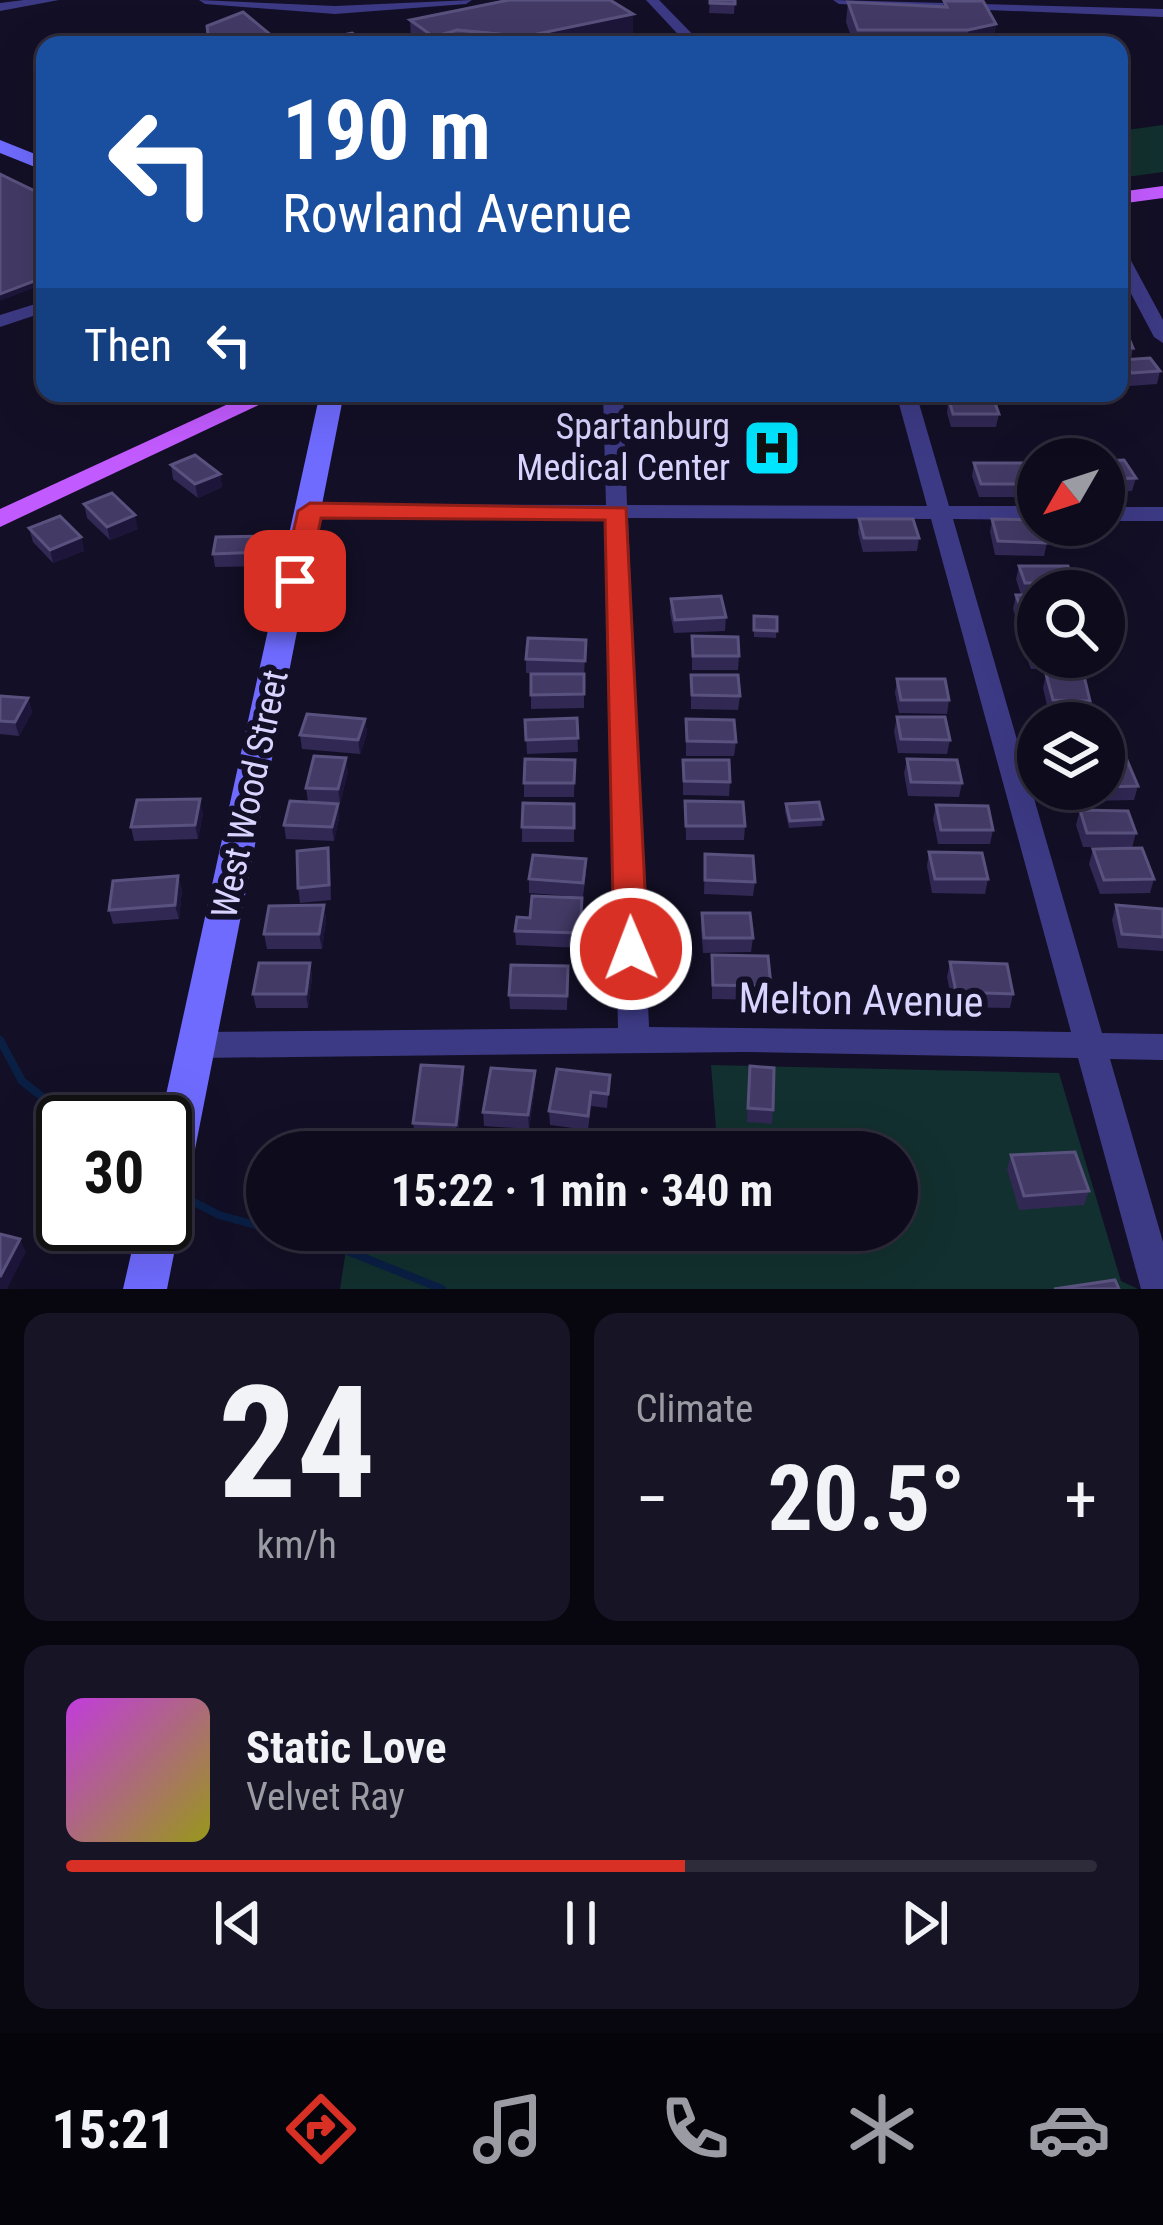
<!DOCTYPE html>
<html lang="en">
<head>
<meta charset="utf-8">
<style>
	:root { --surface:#0e0b1c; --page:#171425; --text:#f1f3f6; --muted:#9b9ba3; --line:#2e2b3b; --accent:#d93025 }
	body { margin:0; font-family:"Roboto Condensed",sans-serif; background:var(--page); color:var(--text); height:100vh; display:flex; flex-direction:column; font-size:45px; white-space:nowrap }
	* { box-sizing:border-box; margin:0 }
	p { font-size:39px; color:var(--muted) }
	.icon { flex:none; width:66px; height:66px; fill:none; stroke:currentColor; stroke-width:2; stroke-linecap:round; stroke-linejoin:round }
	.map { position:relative; height:1289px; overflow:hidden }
	.sheet { display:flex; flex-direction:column; gap:24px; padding:24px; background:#08060f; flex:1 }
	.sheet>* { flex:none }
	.banner { position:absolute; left:36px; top:36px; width:1092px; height:366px; border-radius:24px; box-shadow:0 12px 48px #0002,0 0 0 3px var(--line); background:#1a4fa0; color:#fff; overflow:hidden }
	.needle { width:78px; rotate:231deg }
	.tools { position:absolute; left:1017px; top:438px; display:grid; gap:24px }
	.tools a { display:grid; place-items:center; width:108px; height:108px; border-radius:50%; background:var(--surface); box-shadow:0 12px 48px #0002,0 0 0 3px var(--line); font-size:60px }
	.speed { position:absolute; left:36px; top:1095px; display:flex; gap:24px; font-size:60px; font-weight:700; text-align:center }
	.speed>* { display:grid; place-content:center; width:156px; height:156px; border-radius:50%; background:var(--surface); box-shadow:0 12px 48px #0002,0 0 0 3px var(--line); line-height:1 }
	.speed .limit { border:6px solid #111; border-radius:18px; background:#fff; color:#111 }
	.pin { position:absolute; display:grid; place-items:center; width:102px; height:102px; color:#fff; margin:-51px; border-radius:24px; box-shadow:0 6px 18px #0006 }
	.me { position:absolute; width:132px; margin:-66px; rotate:359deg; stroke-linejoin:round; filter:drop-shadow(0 0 9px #0008) }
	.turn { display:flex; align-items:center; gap:42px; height:252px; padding:0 48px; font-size:54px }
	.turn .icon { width:156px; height:156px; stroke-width:2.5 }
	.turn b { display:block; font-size:84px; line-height:102px }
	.then { display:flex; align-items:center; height:114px; padding:0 48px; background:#0003; gap:24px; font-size:45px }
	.big { font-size:90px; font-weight:700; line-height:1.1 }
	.sheet .card { flex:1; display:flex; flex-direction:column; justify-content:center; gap:18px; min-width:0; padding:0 42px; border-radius:24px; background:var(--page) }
	.sheet .dial { align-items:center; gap:0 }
	.dial b { font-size:156px; line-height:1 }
	.song { display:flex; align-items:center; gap:36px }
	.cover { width:144px; height:144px; border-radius:18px; background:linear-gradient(135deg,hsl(290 70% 55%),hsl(60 70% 35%)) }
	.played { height:12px; border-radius:6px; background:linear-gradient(90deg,var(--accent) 60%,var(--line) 60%) }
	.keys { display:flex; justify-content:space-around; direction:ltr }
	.heat { display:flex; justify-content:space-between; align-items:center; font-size:66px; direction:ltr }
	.sheet .tiles { flex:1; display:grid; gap:24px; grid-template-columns:1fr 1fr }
	.card:last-child { grid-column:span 2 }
	.trip { position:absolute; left:246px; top:1131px; width:672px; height:120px; border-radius:60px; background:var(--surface); box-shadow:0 12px 48px #0002,0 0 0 3px var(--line); font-weight:700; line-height:120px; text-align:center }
	.tabs { display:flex; height:192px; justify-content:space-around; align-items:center; background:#06040b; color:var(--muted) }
	.tabs .icon { width:84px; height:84px }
	.tabs .selected { color:var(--accent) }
	.tabs b { font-size:54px; color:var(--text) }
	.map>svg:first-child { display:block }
</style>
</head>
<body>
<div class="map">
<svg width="1163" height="1289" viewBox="0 0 1163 1289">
	<rect width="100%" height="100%" fill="#130f26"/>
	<g fill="#12302f">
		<path d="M1163,125v47l-44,6v-47z"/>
		<path d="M711,1065l348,8 62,208 17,8h-798l9,-59h548v-78h-394l214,-10z"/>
	</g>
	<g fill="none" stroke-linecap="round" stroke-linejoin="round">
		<g stroke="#0a1f44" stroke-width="8">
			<path d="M0,1040l22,41 52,41"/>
			<path d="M188,1199l31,16 48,13"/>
			<path d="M275,1230l60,16 107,43"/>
		</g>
		<g fill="#3d3a85" fill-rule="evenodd">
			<path d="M24,0h35l-59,11v-8z"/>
			<path d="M199,0l136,6 137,-6 -6,4 -131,10 -130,-10z"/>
			<path d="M646,0h13l44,45h-15z"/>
			<path d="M833,0l330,9v8l-324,-13z"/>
			<path d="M1119,250l9,5 35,65v23l-9,-6 -35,-66z"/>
			<path d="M45,301v11l-45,15v-12z"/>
			<path d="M603,393h20l4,112 300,1 -31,-113h20l33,113h89v14l-85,-1 149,514 61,1v26l-53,-1 53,183v47h-22l-63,-231 -334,-6 -546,6 -11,-4 -4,-9 4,-9 11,-4 420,-4 -12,-510h-296l-11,-7 11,-7 296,1zM628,518l303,1 140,513 -422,-5z"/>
			<rect x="1104" y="507" width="59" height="14"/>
		</g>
		<g fill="#6f6bff" fill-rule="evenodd">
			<path d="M0,140l45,18v13l-45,-18z"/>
			<path d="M320,393h24l-158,802 -12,15 6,14 -13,65h-44l15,-65h27v-102h-5z"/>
		</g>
		<g fill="#c25bff" fill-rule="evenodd">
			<path d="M1163,186v12l-44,6v-12z"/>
			<path d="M252,393h32l-284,134v-18z"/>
		</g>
	</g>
	<g fill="#312854">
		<path d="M710,0h25l-1,14 -25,-1z"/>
		<path d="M944,1l52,23 -4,20 -138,1 -8,-23 2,-20 95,5z"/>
		<path d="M633,14v19l-54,12h-161l-7,-5 -1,-20z"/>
		<path d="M1119,315l3,5 -2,11 13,17 -2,11 29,12 -3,13 -28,2 -10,-13 2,-13h-2z"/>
		<path d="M945,393h44l-2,7 12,14 -3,13h-45l-4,-14 1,-11z"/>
		<path d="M1104,461l32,17 -4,13 -24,1 -4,-6z"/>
		<path d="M974,463l57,21 -3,13h-49l-7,-21z"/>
		<path d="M171,465l49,9 2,13 -24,11 -25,-19z"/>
		<path d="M84,504l54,25 -28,11 -23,-22z"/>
		<path d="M859,519l60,19 -2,13 -54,1 -5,-19z"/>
		<path d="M992,519l55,24 -3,13 -49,-1 -5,-23z"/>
		<path d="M29,528l52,9 3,14 -31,12 -20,-21z"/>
		<path d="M266,549l-2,17 -49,1 -2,-13z"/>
		<path d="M1019,566l55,17 -2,8h-34v66h47l-2,11 -52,1 -9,-23 3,-12h-4l-8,-25 3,-14h5l-5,-16z"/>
		<path d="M671,599l55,18 -1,14 -51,2 -4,-20z"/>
		<path d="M754,616l23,1 -1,21 -22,-1z"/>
		<path d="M692,636l47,20 -1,14h-46z"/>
		<path d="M586,640l-2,35v33l-53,1v-35h33l-38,-1v-14z"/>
		<path d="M1046,674l44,27 -3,13 6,9h-37l3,-9h-10l-6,-26z"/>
		<path d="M691,675l49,21 -2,14 -47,-1z"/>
		<path d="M897,679l52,21 -2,14 -48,-1 -4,-20z"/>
		<path d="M0,696l28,2 4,14 -13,24 -19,-2z"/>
		<path d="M897,717l53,23 -3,14 -49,-1 -4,-22z"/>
		<path d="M577,718l1,34 -51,2 -2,-34z"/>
		<path d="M365,719l2,14 -7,21 -58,-5 -2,-14z"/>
		<path d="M686,719l50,23 -2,14h-48z"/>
		<path d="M1104,753l34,33 -4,14 -49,1 -4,-12h23z"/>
		<path d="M907,759l55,24 -3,14 -51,-1 -4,-23z"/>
		<path d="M575,760l-1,37h-50v-14z"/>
		<path d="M683,760l47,22 -1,14 -46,-1z"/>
		<path d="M348,772l-8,31 -32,-1 -2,-14z"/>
		<path d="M685,801l60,25 -1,14h-58z"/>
		<path d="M338,804l1,14 -5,23 -48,-2 -2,-14z"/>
		<path d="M574,804v38h-52v-15z"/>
		<path d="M786,804l37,15 -1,7 -33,2 -4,-17z"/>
		<path d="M936,805l57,25 -3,14h-52l-5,-25z"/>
		<path d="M1080,810l56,23 -4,15 -49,-1 -7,-22z"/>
		<path d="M203,813l-5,26 -64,2 -3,-14z"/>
		<path d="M1093,849l61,30 -4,14 -50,1 -11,-30z"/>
		<path d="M929,852l59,27 -3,15 -53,-1 -5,-27z"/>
		<path d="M705,854l50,28 -2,14 -49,-2z"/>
		<path d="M330,862l1,38 -31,3 -2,-15z"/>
		<path d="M586,873l-3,24 -54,-4v-14z"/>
		<path d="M178,876l4,14 -3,29 -66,5 -4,-14z"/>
		<path d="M324,905l2,15 -4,29h-55l-3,-15z"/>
		<path d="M1116,905l47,4v42l-45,-3 -6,-28z"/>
		<path d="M582,912l-2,36 -64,-3 -1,-14 15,-13z"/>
		<path d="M702,913l51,25 -2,14 -48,1 -2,-25z"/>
		<path d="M712,955l59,31 -2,14 -57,-1z"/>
		<path d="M950,962l63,32 -3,14 -57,-1 -6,-30z"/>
		<path d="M310,963l2,14 -4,31h-52l-3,-14z"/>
		<path d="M568,966l-1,44 -57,-1 -1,-14z"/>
		<path d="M750,1066l23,44 -1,14 -25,-2z"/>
		<path d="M535,1071v15l-6,43 -45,-3 -1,-14z"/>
		<path d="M610,1075l-3,33 -16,-2 -3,24 -38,-5 -1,-14z"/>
		<path d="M464,1081l-7,58 -42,-2 -2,-14z"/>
		<path d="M1011,1155l78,36 -5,14 -65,5 -12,-41z"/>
	</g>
	<g fill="#1d163a">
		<path d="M633,14v19l-54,12h-84v-2z"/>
		<path d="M996,24l-4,20 -26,1 2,-15z"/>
		<path d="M45,277v7l-45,17v-7z"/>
		<path d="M220,474l2,13 -24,11 -3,-14z"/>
		<path d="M135,515l3,14 -28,11 -3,-13z"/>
		<path d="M264,536l2,13 -2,17 -2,-14z"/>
		<path d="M81,537l3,14 -31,12 -3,-13z"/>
		<path d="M28,698l4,14 -13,24 -4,-14z"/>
		<path d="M365,719l2,14 -7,21 -2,-14z"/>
		<path d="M346,758l2,14 -8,31 -2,-14z"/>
		<path d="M200,799l3,14 -5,26 -3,-14z"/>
		<path d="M338,804l1,14 -5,23 -2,-14z"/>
		<path d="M178,876l4,14 -3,29 -4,-14z"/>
		<path d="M324,905l2,15 -4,29 -3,-15z"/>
		<path d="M310,963l2,14 -4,31 -2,-14z"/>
		<path d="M463,1067l1,14 -7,58 -1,-14z"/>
		<path d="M535,1071v15l-6,43 -1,-14z"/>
		<path d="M20,1239l6,13 -19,37h-7v-12z"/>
	</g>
	<g fill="#433a66" stroke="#5a527e" stroke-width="3">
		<path d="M509,0h101l23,14 -120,25 -6,-4 -50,-5 -23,7 -24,-17z"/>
		<path d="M710,0h25v4l-25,-1z"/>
		<path d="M944,1h39l13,23 -28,6h-110l-10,-28 99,5z"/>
		<path d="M243,12l40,33h-152l-6,-7 15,-3 9,8 59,-8 -1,-9z"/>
		<path d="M457,30l50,5 15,10h-91v-7z"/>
		<path d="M352,33l15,12 20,-3 12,3h-86l-4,-3z"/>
		<path d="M0,174l45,22v81l-45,17z"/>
		<path d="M1119,331h7l7,17 -14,-1z"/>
		<path d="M1150,358l10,13 -28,2 -11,-13z"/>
		<path d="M949,400h45l5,14h-46z"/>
		<path d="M195,455l25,19 -25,10 -24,-19z"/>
		<path d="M1124,460l12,18 -25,1 -7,-12v-6z"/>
		<path d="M974,463h49l8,21h-50z"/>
		<path d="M112,493l23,22 -28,12 -23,-23z"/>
		<path d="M60,516l21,21 -31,13 -21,-22z"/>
		<path d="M859,519h54l6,19h-55z"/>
		<path d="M992,519l46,1v5h4l5,18 -49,-2z"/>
		<path d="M264,536l-2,16 -49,2 3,-17z"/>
		<path d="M1019,566h49l6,17h-49z"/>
		<path d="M1016,595h22v25h-13z"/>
		<path d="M721,596l5,21 -51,3 -4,-21z"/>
		<path d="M754,616l23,1v14l-23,-1z"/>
		<path d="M1025,632h13v23h-4z"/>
		<path d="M692,636l46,1 1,19h-46z"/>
		<path d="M528,638l58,2 -1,21 -59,-2z"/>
		<path d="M531,674h53v20l-53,1z"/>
		<path d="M1046,674l38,2 6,25 -37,-1z"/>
		<path d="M691,675h47l2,21 -48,-1z"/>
		<path d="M897,679h48l4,21h-48z"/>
		<path d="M0,696l28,2 -13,24 -15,-1z"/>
		<path d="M1060,710l33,5v8h-33z"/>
		<path d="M307,714l58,5 -7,21 -58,-5z"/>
		<path d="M897,717h48l5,23 -49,-1z"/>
		<path d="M577,718l1,20 -52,2 -1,-20z"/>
		<path d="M686,719l48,1 2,22 -49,-1z"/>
		<path d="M1104,753h20l14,33 -34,1z"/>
		<path d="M314,756l32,2 -8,31 -32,-1z"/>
		<path d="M525,759l50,1 -1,23h-50z"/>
		<path d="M907,759l50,1 5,23 -51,-1z"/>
		<path d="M683,760h46l1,22 -46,-1z"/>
		<path d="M200,799l-5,26 -64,2 6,-27z"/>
		<path d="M290,801l48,3 -6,23 -48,-2z"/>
		<path d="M685,801l58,1 2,24h-59z"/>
		<path d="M819,802l4,17 -33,2 -4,-17z"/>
		<path d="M523,803l51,1v24l-52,-1z"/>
		<path d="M936,805l52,1 5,24h-52z"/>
		<path d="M1080,810l48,1 8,22h-49z"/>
		<path d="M328,848l1,37 -31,3 -1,-37z"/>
		<path d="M1142,848l12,31 -50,1 -11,-31z"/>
		<path d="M929,852l53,1 6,26h-53z"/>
		<path d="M705,854l48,2 2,26 -50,-2z"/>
		<path d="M533,855l53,4 -3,24 -54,-4z"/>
		<path d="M178,876l-3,29 -66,5 4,-29z"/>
		<path d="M532,896l50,2 -2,35 -65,-2 2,-14 13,1z"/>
		<path d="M324,905l-5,29h-55l5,-28z"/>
		<path d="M1116,905l47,4v28l-41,-3z"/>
		<path d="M702,913h48l3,25h-49z"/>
		<path d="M712,955l56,1 3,30 -58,-1z"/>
		<path d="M950,962l57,2 6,30 -57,-2z"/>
		<path d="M259,963h51l-4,31h-53z"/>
		<path d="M511,965l57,1 -1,30 -58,-1z"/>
		<path d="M421,1065l42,2 -7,58 -43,-2z"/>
		<path d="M750,1066l24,2 -1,42 -25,-2z"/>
		<path d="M491,1068l44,3 -7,44 -45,-3z"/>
		<path d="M557,1069l53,6 -2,19 -17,-2 -3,24 -39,-5z"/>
		<path d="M1075,1152l14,39 -65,5 -13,-41z"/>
		<path d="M0,1234l20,5 -20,38z"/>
		<path d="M1115,1280l4,9h-65z"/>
	</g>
	<path fill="#d93025" stroke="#8d1f18" stroke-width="3" d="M310,503l316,5 22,441 -5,9 -12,4 -12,-4 -5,-9 -9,-429 -284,-2 -13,63 -13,8 -13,-8 16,-70z"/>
	<defs>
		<symbol id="hospital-square" viewBox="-11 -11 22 22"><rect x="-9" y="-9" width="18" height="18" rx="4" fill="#00e5ff" stroke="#130f26"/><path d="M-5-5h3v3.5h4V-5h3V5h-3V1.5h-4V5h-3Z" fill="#111"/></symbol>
	</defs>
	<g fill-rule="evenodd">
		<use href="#hospital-square" x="739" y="415" width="66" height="66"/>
	</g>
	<g text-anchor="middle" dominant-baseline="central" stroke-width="12" stroke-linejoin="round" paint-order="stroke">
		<g font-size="36" fill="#d9d4ff" stroke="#130f26" text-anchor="end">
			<text x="730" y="427">Spartanburg<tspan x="730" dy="41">Medical Center</tspan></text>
		</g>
		<g font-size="36" fill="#d9d4ff" stroke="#130f26">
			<text transform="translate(250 794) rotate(-78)">West Wood Street</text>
		</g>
		<g font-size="42" fill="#d9d4ff" stroke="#130f26">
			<text transform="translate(861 1000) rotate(1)">Melton Avenue</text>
		</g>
	</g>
</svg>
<div class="tools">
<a><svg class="needle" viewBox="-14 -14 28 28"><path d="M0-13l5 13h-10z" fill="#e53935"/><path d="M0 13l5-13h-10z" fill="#9b9ba3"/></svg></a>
<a><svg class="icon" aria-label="search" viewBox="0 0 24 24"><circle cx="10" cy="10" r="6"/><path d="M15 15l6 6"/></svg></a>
<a><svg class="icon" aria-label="layers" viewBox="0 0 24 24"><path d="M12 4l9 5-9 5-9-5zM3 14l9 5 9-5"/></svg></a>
</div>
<div class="speed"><div class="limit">30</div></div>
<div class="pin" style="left:295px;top:581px;background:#d93025"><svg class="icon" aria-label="arrive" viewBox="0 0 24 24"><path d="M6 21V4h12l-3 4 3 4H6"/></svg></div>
<svg class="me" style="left:631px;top:949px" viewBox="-20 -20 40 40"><circle r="17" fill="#d93025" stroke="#fff" stroke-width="3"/><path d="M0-11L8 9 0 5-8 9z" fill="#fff"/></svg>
<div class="trip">15:22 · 1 min · 340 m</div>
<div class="banner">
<div class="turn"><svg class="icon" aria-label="left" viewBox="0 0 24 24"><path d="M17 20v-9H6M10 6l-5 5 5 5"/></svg><div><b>190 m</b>Rowland Avenue</div></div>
<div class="then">Then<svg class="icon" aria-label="left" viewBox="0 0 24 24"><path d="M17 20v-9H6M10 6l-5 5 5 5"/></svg></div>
</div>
</div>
<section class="sheet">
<div class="tiles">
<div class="card dial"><b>24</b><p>km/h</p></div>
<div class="card"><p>Climate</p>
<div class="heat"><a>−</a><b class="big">20.5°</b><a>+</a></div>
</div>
<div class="card">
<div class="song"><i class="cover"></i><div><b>Static Love</b><p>Velvet Ray</p></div></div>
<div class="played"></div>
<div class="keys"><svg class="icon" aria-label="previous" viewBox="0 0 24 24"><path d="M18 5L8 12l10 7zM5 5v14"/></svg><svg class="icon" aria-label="pause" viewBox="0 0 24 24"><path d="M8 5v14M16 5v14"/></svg><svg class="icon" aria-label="next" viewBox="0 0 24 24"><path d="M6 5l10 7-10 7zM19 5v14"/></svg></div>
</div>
</div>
</section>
<nav class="tabs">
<b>15:21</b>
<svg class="icon selected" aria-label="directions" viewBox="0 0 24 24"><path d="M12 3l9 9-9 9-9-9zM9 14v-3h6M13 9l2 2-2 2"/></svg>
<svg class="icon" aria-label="music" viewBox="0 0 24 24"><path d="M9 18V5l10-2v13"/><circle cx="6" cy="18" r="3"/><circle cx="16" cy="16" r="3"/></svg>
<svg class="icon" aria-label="phone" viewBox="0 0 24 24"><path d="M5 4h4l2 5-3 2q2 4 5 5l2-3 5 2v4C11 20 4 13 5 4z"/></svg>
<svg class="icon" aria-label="climate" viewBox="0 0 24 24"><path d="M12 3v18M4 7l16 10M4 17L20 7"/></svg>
<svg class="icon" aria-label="car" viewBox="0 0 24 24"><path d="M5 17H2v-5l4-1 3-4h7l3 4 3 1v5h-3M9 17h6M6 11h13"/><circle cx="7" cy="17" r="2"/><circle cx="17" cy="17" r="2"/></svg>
</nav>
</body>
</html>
